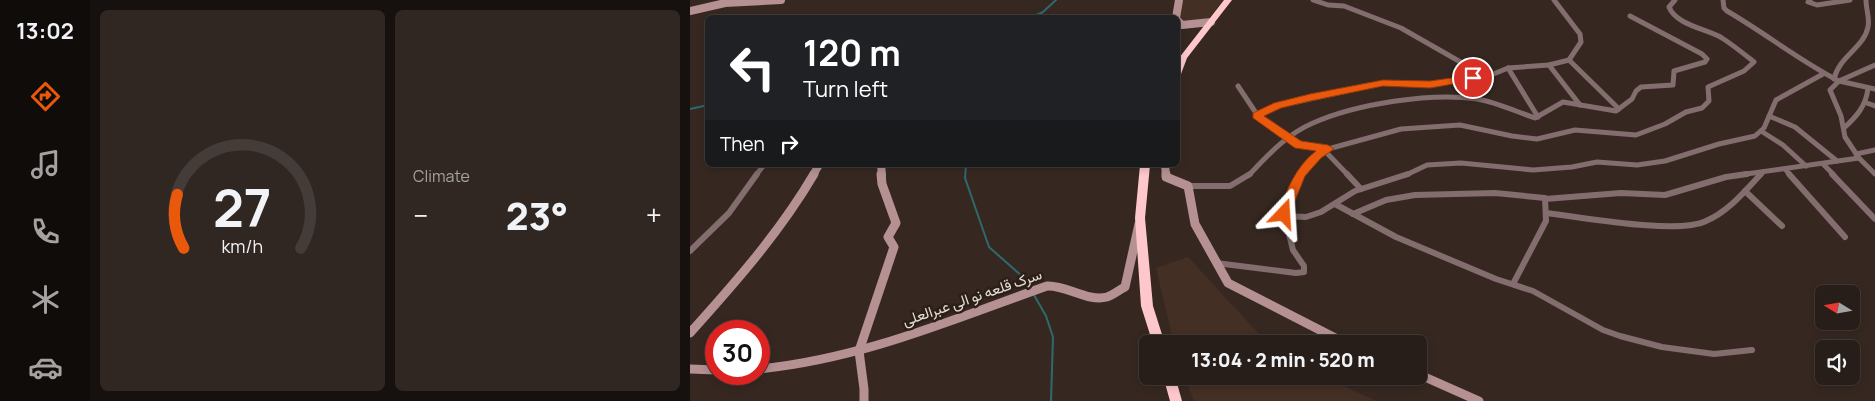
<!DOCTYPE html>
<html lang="en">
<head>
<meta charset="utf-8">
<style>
	:root { --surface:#281e19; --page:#302722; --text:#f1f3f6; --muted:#a5a2a2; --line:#443c38; --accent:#ea580c }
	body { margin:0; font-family:Manrope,Vazirmatn,sans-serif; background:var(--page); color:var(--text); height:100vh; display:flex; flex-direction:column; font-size:19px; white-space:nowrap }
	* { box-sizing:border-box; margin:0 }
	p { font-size:16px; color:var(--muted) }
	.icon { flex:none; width:28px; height:28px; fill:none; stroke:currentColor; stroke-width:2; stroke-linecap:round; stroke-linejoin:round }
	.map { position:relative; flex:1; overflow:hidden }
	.panel { display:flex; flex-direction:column; gap:10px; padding:10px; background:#16100e; width:600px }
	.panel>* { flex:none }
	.banner { position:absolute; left:15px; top:15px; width:475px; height:152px; border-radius:8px; box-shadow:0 2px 8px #0003,0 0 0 1px var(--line); background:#202124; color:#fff; overflow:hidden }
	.needle { width:32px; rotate:281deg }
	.fabs { position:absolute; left:1125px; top:285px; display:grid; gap:10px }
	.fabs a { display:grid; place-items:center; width:45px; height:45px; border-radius:8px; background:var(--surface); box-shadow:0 2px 8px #0003,0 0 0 1px var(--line); font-size:25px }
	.speed { position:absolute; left:15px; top:320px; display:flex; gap:10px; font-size:25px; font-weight:700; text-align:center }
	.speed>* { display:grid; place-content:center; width:65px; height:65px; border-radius:50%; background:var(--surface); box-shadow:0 2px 8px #0003,0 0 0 1px var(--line); line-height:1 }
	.speed .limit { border:8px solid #d22; background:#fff; color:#111 }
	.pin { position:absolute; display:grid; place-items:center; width:42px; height:42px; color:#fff; margin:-21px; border:2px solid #fff; border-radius:50%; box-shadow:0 1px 5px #0007 }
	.me { position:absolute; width:55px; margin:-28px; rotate:20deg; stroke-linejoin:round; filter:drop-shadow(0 0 4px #0008) }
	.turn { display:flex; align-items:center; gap:18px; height:105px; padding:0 15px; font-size:22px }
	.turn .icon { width:65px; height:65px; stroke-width:2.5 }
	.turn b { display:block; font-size:35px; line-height:42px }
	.then { display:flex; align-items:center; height:48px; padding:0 15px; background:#0003; gap:10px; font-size:19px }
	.big { font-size:38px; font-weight:800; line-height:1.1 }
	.panel .card { flex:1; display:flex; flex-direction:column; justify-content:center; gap:8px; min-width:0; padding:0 18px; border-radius:8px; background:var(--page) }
	.panel .dial { align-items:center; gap:0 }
	.dial svg { height:130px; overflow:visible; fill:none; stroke:var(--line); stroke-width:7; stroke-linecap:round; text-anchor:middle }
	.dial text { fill:var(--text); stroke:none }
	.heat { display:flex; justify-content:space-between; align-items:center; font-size:28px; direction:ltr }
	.panel .tiles { flex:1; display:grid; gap:10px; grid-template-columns:repeat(2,1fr) }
	.trip { position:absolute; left:449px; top:335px; width:288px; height:50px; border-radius:8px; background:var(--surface); box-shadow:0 2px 8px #0003,0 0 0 1px var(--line); font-weight:800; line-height:50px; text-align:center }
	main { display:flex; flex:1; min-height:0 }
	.tabs { display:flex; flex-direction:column; width:90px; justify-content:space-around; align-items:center; background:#100c0a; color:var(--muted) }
	.tabs .icon { width:35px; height:35px }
	.tabs .current { color:var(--accent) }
	.tabs b { font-size:22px; color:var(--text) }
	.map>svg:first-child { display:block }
</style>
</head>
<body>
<main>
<nav class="tabs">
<b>13:02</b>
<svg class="icon current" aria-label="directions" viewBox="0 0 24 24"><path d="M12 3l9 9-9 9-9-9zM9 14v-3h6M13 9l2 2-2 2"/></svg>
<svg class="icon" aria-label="music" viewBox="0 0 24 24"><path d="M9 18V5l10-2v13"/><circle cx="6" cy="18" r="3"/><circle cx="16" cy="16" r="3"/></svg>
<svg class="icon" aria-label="phone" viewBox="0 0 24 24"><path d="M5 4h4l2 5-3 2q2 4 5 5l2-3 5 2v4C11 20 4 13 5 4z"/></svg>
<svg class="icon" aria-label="climate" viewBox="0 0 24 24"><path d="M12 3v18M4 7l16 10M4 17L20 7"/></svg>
<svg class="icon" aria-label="car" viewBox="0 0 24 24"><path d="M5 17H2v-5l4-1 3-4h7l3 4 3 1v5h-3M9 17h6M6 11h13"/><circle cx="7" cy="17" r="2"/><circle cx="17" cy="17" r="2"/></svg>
</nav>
<section class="panel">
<div class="tiles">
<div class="card dial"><svg viewBox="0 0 100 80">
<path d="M14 69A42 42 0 1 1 86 69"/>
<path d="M14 69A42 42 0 0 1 10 36" stroke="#ea580c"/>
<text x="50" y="56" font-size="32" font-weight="700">27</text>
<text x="50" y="72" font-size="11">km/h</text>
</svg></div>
<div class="card"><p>Climate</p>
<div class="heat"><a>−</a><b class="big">23°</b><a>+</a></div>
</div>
</div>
</section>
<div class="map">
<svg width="1185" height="401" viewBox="0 0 1185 401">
	<rect width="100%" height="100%" fill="#362821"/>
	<g fill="#432f24">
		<path d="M492,0h41l-19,24 -26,-4z"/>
		<path d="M498,257l80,87h-94l-18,-76z"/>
		<path d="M494,376h139l53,25h-182z"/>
	</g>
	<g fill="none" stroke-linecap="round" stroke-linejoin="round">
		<g stroke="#2d6a6e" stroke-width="2">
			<path d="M340,18l13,-6 13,-12"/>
			<path d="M0,109l18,-4"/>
			<path d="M276,165l-1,13 24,69 35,31 6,11"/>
			<path d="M344,295l12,21 7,21 -2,64"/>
		</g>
		<g stroke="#836d6e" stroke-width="5">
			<path d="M623,0l15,5 16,1 57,22 63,36"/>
			<path d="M1033,0l1,8 3,3c38,22 73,50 112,70l36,-16"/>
			<path d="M1120,0l-2,2 9,3 33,-5"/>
			<path d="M879,60l50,49"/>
			<path d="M859,65l31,40"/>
			<path d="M818,68l30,49"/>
			<path d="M1144,79c5,-23 30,-31 34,-52 2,-8 -2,-18 -2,-27"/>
			<path d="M548,86l22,33 39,26 29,4"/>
			<path d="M1185,89l-36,-8 -9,9 11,26 4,21 14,21 16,16"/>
			<path d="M1177,103l8,3"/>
			<path d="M567,115l21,-9 105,-23 48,2 60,-10 17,-7 41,-3 20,-5 12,-18 -1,-8 -26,-34"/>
			<path d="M1079,116l26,11 42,34"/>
			<path d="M1154,128c13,-12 22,-22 24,-40"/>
			<path d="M1071,131l22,14 23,21"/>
			<path d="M634,150l24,25"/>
			<path d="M1166,154l19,-4"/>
			<path d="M1133,164l11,11"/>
			<path d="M1095,169l5,6"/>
			<path d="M66,175l8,-10"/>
			<path d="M559,175c19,-20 38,-41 64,-52 43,-19 118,-31 164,-24 19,3 40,13 58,19l28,-16 53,9 16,-12 4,-8 5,-4 32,-2 1,-14 31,-9 2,-3 -5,-5 -72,-38"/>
			<path d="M610,175l18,-20 10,-6 73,-20 59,-4 52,11 25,3 38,-9 61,5 29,-11 21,-12 16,-4 7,-7 -1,-14 36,-16 10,-9c-10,-8 -21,-17 -32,-24 -15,-9 -46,-13 -53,-31l6,-7"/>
			<path d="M716,175l21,-10 34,-2 72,7 39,-3 25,-5 40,3 28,-4 54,-17 36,-8 9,-8 12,-28 47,-26"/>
			<path d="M1049,175l120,-17"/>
			<path d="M1070,175l3,-3"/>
		</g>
		<g stroke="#836d6e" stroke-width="6">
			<path d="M657,174l14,15"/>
			<path d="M1099,174l56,63"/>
			<path d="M1142,174l43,45"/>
			<path d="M498,186h42l20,-12"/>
			<path d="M1055,191l37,35"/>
			<path d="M855,199l76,-6 44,2 61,-18 21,-3"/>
			<path d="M645,204l61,33 100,42 37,12 70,39 17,6 42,11 52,7 38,-4"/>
			<path d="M856,213c35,4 131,22 160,8 22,-9 39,-30 55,-47"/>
			<path d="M663,214l33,-14 29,-5 80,-2 50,5 1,23 -33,63"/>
			<path d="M594,216l22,1 15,-5 34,-21 53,-17"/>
			<path d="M0,251l39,-38 28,-39"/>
			<path d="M526,263l80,10 8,-1v-6l-11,-16 -9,-36 6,-19 11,-21"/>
		</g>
		<g stroke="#b59194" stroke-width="8">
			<path d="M0,11l35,-8 56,-3"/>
			<path d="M486,18l3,-18"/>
			<path d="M488,21l4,4 29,-3"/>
			<path d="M191,165l1,10"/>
			<path d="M475,165l1,10"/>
			<path d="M123,175l6,-10"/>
		</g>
		<g stroke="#b59194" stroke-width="9">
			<path d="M476,174v3l22,9 7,38 33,59 119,61"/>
			<path d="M0,333c45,-50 90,-101 124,-159"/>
			<path d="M0,369l26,1"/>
			<path d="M69,369c102,-10 192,-49 288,-83 20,-1 40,16 60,11 6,-2 12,-7 18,-10l14,-63"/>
			<path d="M728,374l61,27"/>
			<path d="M174,401v-12l-5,-38 35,-104 -6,-10 8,-14 -14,-39 -1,-10"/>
		</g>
		<g fill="#fec7cb" fill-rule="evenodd">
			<path d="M534,0h8l-45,58 -6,16 -3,1 1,-17z"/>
			<path d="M450,165h10l-5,53 8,88 12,38h-12l-12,-38 -6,-88z"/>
			<path d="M473,376h12l7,25h-12z"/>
		</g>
	</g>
	<path fill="#ea580c" stroke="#983908" d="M783,75l3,1v4l-46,8 -47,-2 -73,15 -29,7 -17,8 37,25 27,4 6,4 -13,9 -16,18 -17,42h-8l-2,-4c8,-23 18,-48 38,-63l-21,-3 -42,-30v-5l21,-10 36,-9 73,-14 47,1z"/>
	<g text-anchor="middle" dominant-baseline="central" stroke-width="5" stroke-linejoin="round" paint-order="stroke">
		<g font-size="15" fill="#e6ddd7" stroke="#2c1f17">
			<text transform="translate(282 297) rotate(-19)">سرک قلعه نو الی عبرالعلی</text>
		</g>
	</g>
</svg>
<div class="fabs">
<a><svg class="needle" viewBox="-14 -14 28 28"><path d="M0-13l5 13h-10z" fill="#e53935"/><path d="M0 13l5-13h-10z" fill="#a5a2a2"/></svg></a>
<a><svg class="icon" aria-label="sound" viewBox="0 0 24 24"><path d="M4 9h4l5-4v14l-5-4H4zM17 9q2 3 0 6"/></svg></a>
</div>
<div class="speed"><div class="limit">30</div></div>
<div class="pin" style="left:783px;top:78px;background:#d93025"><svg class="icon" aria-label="arrive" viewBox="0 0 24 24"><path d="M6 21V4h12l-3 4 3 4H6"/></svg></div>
<svg class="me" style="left:594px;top:214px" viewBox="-20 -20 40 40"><path d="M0-17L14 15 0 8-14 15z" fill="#ea580c" stroke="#fff" stroke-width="4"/></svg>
<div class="trip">13:04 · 2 min · 520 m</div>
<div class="banner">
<div class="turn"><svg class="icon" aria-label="left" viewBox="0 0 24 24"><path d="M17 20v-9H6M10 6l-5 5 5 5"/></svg><div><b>120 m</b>Turn left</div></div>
<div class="then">Then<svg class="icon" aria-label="right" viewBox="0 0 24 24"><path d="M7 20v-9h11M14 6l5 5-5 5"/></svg></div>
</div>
</div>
</main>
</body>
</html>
